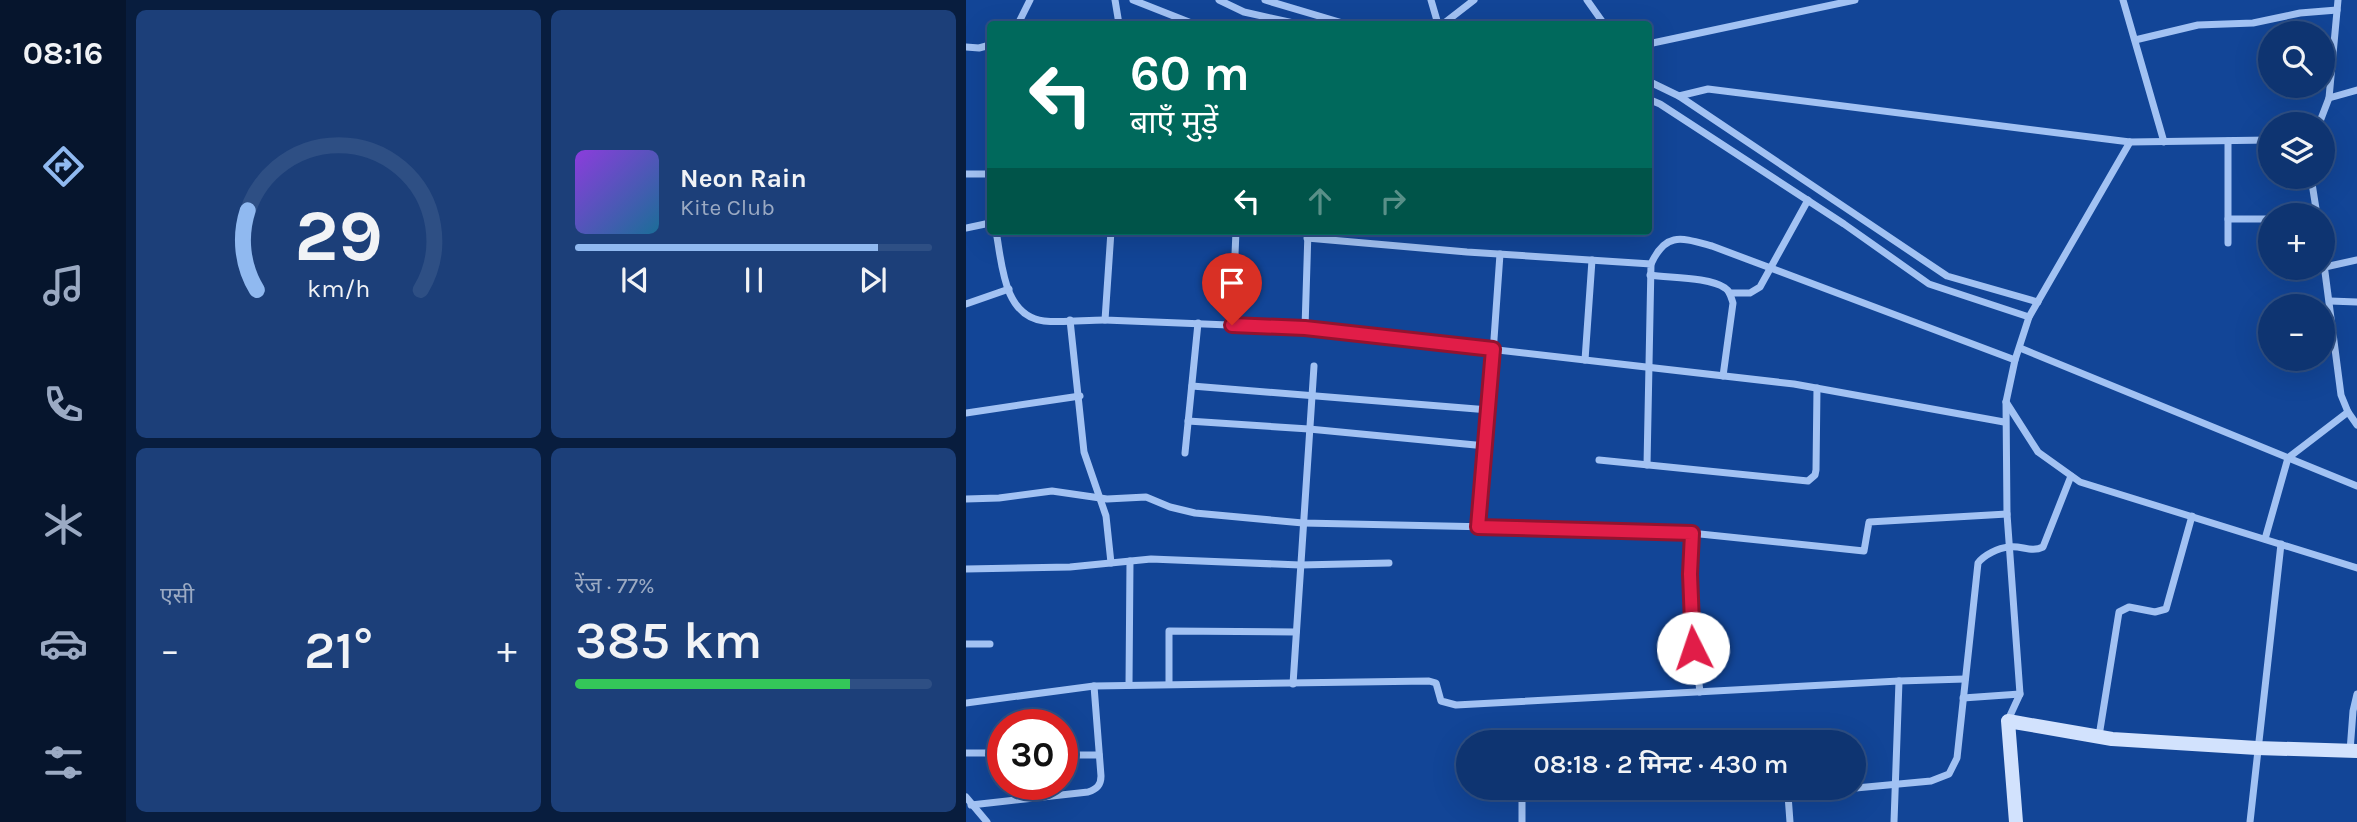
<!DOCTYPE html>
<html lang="hi">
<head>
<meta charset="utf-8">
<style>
	:root { --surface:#0e3471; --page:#1c3f79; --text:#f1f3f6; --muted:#9baac3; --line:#2e4f84; --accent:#90b9f0 }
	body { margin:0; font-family:Karla,"Noto Sans Devanagari",sans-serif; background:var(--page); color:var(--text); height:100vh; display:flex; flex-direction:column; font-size:26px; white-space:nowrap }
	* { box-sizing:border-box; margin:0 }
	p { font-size:23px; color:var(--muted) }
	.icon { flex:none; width:38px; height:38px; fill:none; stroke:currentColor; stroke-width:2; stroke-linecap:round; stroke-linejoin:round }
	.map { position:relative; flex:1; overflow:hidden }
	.details { display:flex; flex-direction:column; gap:10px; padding:10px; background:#081d3e; width:840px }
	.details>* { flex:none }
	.hud { position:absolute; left:21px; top:21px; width:665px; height:214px; border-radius:7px; box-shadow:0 7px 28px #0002,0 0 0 2px var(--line); background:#00695c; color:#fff; overflow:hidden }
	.buttons { position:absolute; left:1292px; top:21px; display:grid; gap:14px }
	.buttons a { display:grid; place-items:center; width:77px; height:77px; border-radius:50%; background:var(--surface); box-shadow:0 7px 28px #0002,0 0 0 2px var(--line); font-size:35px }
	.speed { position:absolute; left:21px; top:709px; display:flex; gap:14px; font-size:35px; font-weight:700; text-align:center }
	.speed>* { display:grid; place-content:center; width:91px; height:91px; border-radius:50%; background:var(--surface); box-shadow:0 7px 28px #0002,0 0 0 2px var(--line); line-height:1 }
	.speed .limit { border:10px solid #d22; background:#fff; color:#111 }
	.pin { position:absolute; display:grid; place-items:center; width:60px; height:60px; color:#fff; margin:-72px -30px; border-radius:50% 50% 50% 0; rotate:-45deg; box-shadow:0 0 7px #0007 }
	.pin .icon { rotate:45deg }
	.me { position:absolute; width:77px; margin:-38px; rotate:356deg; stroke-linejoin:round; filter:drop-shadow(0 0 5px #0008) }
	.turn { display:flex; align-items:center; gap:24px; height:147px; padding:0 28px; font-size:32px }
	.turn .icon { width:91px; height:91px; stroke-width:2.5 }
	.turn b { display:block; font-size:49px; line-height:60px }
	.lanes { display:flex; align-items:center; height:66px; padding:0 28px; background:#0003; justify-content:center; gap:35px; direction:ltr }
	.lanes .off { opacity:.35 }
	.big { font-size:52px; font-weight:600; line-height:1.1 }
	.details .widget { flex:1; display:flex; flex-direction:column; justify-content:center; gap:10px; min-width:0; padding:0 24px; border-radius:10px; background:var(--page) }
	.details .dial { align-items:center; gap:0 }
	.dial svg { height:182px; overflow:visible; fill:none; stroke:var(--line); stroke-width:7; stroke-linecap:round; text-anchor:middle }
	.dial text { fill:var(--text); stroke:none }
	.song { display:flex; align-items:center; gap:21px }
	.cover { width:84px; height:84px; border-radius:10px; background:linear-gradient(135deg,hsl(270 70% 55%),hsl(200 70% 35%)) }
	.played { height:7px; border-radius:4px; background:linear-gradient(90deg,var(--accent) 85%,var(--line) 85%) }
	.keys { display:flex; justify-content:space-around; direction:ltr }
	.heat { display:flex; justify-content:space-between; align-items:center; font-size:38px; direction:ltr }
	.charge { height:10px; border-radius:5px; background:linear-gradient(90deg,#34c759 77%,var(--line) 0) }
	.details .tiles { flex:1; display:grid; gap:10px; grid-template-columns:repeat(2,1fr) }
	.trip { position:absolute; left:490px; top:730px; width:410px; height:70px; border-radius:35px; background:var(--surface); box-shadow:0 7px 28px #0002,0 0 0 2px var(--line); font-weight:600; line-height:70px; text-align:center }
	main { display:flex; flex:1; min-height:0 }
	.menu { display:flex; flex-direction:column; width:126px; justify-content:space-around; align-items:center; background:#06152d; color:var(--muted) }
	.menu .icon { width:49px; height:49px }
	.menu .active { color:var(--accent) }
	.menu b { font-size:32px; color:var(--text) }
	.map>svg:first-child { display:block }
</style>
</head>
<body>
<main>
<nav class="menu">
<b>08:16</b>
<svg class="icon active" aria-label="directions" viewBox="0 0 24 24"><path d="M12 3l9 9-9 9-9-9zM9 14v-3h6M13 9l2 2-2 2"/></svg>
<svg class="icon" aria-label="music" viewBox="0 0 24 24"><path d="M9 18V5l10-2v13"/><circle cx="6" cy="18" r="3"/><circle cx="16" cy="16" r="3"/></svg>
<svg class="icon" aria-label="phone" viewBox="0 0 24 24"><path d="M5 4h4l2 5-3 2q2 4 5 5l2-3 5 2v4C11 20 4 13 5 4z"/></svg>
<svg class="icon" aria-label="climate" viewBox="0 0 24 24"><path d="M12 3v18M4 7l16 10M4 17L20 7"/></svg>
<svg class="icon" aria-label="car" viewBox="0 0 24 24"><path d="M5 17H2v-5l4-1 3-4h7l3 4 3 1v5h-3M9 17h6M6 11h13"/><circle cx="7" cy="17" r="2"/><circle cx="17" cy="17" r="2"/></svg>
<svg class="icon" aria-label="filters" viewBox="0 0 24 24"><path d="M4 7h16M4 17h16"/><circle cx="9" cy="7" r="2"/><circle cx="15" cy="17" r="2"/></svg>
</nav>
<section class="details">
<div class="tiles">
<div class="widget dial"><svg viewBox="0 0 100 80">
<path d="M14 69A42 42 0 1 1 86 69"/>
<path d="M14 69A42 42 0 0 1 10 34" stroke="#90b9f0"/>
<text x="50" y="56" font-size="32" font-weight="700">29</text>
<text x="50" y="72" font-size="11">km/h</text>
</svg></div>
<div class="widget">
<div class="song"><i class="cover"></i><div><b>Neon Rain</b><p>Kite Club</p></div></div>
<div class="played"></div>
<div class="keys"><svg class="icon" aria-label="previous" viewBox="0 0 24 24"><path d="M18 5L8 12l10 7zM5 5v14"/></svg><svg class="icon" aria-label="pause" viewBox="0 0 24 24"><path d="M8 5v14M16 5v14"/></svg><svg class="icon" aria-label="next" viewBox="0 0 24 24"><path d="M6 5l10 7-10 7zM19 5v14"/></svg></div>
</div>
<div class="widget"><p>एसी</p>
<div class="heat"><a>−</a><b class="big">21°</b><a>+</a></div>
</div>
<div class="widget"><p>रेंज · 77%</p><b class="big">385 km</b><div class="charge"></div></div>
</div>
</section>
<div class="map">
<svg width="1391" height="822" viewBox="0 0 1391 822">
	<rect width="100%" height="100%" fill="#124597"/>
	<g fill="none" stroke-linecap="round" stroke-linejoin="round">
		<g stroke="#a2c2f3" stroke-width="7">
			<path d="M149,0l4,24"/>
			<path d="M167,0l61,24"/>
			<path d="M253,0l25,12 54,12"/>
			<path d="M299,0l81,24"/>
			<path d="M465,0l7,24"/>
			<path d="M621,0l17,24"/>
			<path d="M1157,0l41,142"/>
			<path d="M52,24l12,-24"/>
			<path d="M477,24l31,-24"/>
			<path d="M1169,40l63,-15 55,-2 47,-10 37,-3"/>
			<path d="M682,44l207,-44"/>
			<path d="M0,47l13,1 11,-3"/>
			<path d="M682,81l31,15 268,180 91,26"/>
			<path d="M713,96l29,-7 422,53 140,-2"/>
			<path d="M1363,98l9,-98"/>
			<path d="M682,99l12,5 184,120 85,60 100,33"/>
			<path d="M1353,124l10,-26 28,-8"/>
			<path d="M0,174h24v4"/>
			<path d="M1345,177l6,38"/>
			<path d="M1262,219h42"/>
			<path d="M0,228l24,-5"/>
			<path d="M30,231c6,32 7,85 48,90 19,2 41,-1 61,-1"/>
			<path d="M145,231l-6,89 200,8 489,56 210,38"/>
			<path d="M341,238l160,14 184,12 -4,201"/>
			<path d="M1262,243v-102"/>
			<path d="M1356,249l19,146 7,17 9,13"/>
			<path d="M685,264c15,-33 31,-26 61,-18l303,114"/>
			<path d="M1359,267l32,-7"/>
			<path d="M684,275c20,3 59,2 75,13 5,3 6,9 8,15l-10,73"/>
			<path d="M764,293h20l10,-6 48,-87"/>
			<path d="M1364,301l27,1"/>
			<path d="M0,304l43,-15"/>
			<path d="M104,320l14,132 22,64 5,47"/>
			<path d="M266,325l4,-94"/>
			<path d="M339,328l3,-97"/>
			<path d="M1054,348l337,138"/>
			<path d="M619,360l7,-100"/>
			<path d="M226,386l297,24 11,-156"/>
			<path d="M1040,402l32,50 42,30 277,86"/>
			<path d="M0,413l114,-17"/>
			<path d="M222,421l121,8 177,17"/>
			<path d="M219,453l13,-130"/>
			<path d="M633,460l209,21 7,-6 1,-5 1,-82"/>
			<path d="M0,499l33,-1 53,-7 55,8 39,-2 24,10 25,6 108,10 368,8 193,20 5,-29 138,-8"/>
			<path d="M512,527l11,-117"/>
			<path d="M726,533l-2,78 10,81"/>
			<path d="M1299,539l23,-81 60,-46"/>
			<path d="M0,569l104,-2 81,-8 149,6 89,-2"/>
			<path d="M0,644h24"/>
			<path d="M933,681l66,-2"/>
			<path d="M203,684v-53l127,1"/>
			<path d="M327,684l21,-318"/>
			<path d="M163,685l1,-124"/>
			<path d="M997,698l57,-4"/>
			<path d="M0,703l128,-17 335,-5 7,2 5,18 15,4 443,-24 -5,141"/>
			<path d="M1042,720l12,-26 -13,-180 -1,-112 9,-42 14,-43 101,-175"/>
			<path d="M1133,736l20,-124 10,-5 26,5 11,-3 26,-93"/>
			<path d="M1384,751l3,-40 4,-17"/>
			<path d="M0,753h37"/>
			<path d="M96,755h37"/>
			<path d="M822,795l2,27"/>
			<path d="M0,797l21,25"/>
			<path d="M792,797l173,-16 18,-7 8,-16 21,-195c6,-8 20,-15 31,-16 12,-2 22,6 34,0l28,-71"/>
			<path d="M5,805l117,-13c9,-3 13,-7 13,-16l-7,-90"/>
			<path d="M556,822v-29"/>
			<path d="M1284,822l31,-278"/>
		</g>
		<path stroke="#d2e2fd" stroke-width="14" d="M1050,822l-8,-101 104,18 145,9 100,3"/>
	</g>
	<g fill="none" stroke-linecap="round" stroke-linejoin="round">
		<defs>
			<path id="route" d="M266,325l73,3 188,21 -15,178 214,6 -2,41 3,74"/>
		</defs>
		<use href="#route" stroke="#92132f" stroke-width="18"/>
		<use href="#route" stroke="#e11d48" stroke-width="12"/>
	</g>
</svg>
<div class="buttons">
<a><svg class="icon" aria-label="search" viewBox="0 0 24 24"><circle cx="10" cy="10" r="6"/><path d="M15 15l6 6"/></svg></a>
<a><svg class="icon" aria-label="layers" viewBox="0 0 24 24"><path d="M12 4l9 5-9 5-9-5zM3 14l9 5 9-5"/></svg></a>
<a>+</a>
<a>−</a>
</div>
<div class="speed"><div class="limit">30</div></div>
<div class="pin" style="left:266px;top:325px;background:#d93025"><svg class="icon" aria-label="arrive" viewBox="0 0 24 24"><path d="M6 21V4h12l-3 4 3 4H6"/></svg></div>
<svg class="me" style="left:727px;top:648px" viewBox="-20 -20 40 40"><circle r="19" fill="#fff"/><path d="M0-13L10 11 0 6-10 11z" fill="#e11d48"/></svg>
<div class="trip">08:18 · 2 मिनट · 430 m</div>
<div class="hud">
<div class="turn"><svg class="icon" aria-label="left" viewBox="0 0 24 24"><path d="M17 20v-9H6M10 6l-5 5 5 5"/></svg><div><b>60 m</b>बाएँ मुड़ें</div></div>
<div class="lanes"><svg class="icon" aria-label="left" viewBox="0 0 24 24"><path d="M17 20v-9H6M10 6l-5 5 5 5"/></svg><svg class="icon off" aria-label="ahead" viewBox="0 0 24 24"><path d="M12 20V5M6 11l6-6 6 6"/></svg><svg class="icon off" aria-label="right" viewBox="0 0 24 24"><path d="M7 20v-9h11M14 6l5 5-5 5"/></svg></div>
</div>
</div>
</main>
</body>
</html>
